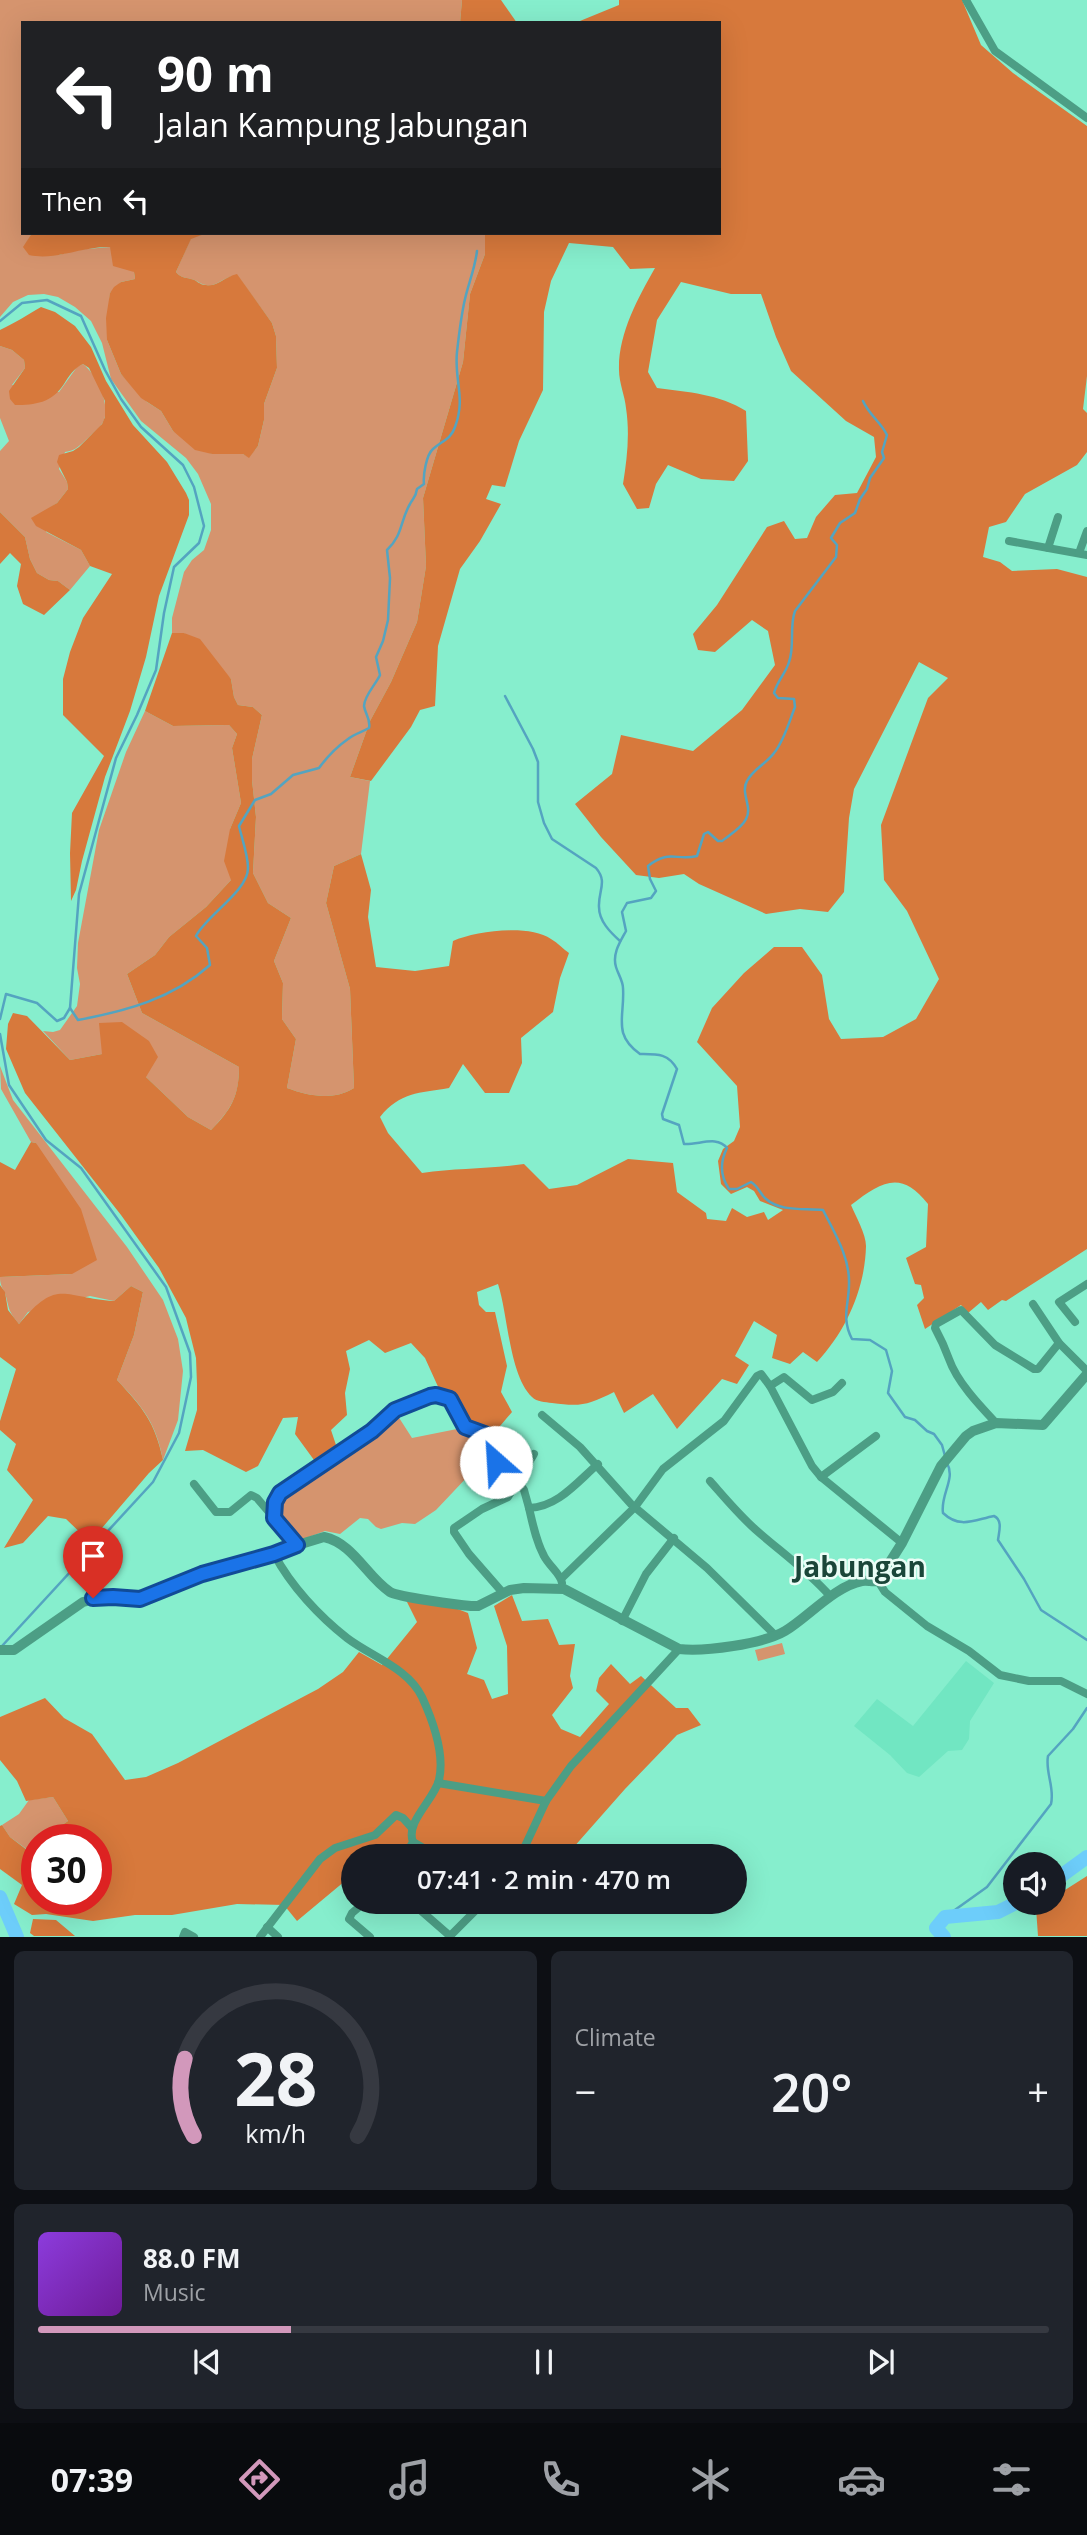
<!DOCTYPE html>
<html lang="en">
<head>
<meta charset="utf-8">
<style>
	:root { --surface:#171b24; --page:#20242c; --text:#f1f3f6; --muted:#9ea1a6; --line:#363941; --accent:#d298bb }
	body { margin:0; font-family:"Open Sans",sans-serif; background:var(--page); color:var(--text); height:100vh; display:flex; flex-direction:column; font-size:26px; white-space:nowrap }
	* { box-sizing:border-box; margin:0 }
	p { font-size:23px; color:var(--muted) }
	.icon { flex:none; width:38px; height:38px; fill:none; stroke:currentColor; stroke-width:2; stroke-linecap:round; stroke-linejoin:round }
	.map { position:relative; height:1937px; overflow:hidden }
	.drawer { display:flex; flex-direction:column; gap:14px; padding:14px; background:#0d0f14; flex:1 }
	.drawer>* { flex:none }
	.top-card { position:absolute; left:21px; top:21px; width:700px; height:214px; border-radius:0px; box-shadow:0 7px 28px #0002; background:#202124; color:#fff; overflow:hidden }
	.buttons { position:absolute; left:1003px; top:1852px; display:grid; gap:14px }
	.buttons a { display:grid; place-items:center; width:63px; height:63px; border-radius:50%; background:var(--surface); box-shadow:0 7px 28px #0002; font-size:35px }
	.speed { position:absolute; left:21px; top:1824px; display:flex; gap:14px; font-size:35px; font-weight:700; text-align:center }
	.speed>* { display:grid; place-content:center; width:91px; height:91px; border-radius:50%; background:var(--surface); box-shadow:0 7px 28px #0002; line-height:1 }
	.speed .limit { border:10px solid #d22; background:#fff; color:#111 }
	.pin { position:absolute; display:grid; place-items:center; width:60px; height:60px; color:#fff; margin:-72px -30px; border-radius:50% 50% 50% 0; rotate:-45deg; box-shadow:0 0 7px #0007 }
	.pin .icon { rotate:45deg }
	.me { position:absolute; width:77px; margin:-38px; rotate:334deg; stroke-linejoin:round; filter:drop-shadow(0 0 5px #0008) }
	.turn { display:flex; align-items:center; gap:24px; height:147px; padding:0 21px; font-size:32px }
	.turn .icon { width:91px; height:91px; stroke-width:2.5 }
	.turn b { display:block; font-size:49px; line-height:60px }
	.then { display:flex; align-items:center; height:66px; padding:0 21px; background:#0003; gap:14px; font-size:26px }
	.big { font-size:52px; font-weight:600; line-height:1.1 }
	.drawer .widget { flex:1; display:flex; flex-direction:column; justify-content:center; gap:10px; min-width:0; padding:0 24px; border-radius:10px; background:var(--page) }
	.drawer .dial { align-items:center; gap:0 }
	.dial svg { height:182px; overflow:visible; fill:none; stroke:var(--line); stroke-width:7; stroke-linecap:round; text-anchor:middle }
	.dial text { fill:var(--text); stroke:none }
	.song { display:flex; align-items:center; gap:21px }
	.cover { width:84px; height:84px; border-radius:10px; background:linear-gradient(135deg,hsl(270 70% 55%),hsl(280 70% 35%)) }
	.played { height:7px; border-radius:4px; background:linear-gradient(90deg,var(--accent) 25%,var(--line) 25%) }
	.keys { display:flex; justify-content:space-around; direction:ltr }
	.heat { display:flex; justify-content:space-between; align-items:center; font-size:38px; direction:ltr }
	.drawer .tiles { flex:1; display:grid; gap:14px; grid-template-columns:1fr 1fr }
	.widget:last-child { grid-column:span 2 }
	.trip { position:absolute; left:341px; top:1844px; width:406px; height:70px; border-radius:35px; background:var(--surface); box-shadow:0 7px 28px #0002; font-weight:600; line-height:70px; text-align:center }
	.menu { display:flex; height:112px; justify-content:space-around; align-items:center; background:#090b0e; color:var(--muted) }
	.menu .icon { width:49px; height:49px }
	.menu .active { color:var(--accent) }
	.menu b { font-size:32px; color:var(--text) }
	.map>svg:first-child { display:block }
</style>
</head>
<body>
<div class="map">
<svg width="1087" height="1937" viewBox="0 0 1087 1937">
	<rect width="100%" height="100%" fill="#86eecd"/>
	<path fill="#71e6c2" d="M966,1661l28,22 -24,38 -1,18 -7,11 -14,1 -29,26 -12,-4 -17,-18 -36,-29 23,-27 36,27z"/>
	<g fill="#d5946e">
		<path d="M0,0h462l-2,23h-437v210h9l-8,14 35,8 16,-5 35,-3 24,25 1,7 -14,3 -11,11 -3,47 14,34 26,28 14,9 12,20 39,23h31l6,3 9,-11 6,-26v-16l13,-36 -1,-32 -4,-13 -35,-48c-14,2 -20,12 -31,10 -7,-1 -9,-5 -15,-6 -7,-2 -10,-1 -15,-7l15,-34 16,-5h278v21l-15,40 -7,68 -40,136 3,68 -9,56 -26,60 -21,39 -20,56 20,4 -9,73 -27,12 -8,37 24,86 4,99c-21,13 -45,8 -67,0l9,-49 -14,-20 1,-36 -9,-22 17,-43 -23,-15 -15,-30 3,-56 -4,-37v-21l10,-44 -9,-8 -15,-2 -4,-8 -3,-18 -47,-46h-12v-15l12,-46 8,-12 12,-10 7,-20v-26l-13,-30 -12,-16 -45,-37 -30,-42 -9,-36 -11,-22 -16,-14 -17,-10 -14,-3 -16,1 -15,7 -13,15z"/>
		<path d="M0,346l12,4 12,10 1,8 -13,17 47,7 18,-25 6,-3c14,11 27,39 21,56 -3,7 -10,12 -15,17 -8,7 -13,14 -24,15l-6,17 8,13 1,7 -11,14 -12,8 1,21 35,18 9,16 -20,24 -12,-9 -9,-1 -12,-7 -7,-14 -5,-22 -25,-25v-61l9,-10 -9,-23z"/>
		<path d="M145,711l28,15 56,-1 8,9 -5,14 9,55 -11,26 1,51 -25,27 -37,30 -14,18 -28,19 15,39 97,54c0,30 -8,42 -28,63l-23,-13 -42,-40 -44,-23 -32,6 -27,-29 10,1 7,-2 17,-24 3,-22 -3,-16 1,-25 21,-113 27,-78z"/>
		<path d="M0,1066l13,34 114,147 36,53 15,39 5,32 -5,49 -15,40c-7,-37 -20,-53 -46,-80l17,-45 9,-43 -12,-6 -17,15 -24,-5 -62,16 -9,12c-12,-15 -9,-14 -14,-31 -3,-6 -5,-8 -5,-16l72,-3 -36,-131 -5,-1 -30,-53z"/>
		<path d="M396,1413l16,25 50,-10 23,9 3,18 -52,55 -21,14 -13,-1 -21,6 -5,-2 -8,-8 -8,-1 -20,16 -15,-3 -27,10 -21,-26 5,-18 92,-63z"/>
		<path d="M782,1643l3,11 -27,7 -3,-11z"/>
		<path d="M53,1797l15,24 -27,18h-4l-5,14 -22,-16 -8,-12 17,-11 10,-14z"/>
	</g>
	<g fill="#d7793c">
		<path d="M462,0h39l16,23h-57z"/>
		<path d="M619,0h343l19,45 32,28 74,53v250l-4,33 4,4v39l-10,13 -52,29 -19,28 -17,5 -6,30 17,5 12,9 45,-2 30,8v672l-81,52 -4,-1 -14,10 -7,-8 -13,11 -7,-8 -36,24 -8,-24 7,-7 -3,-13 -6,-1 -9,-26 20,-11 2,-43c-27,-35 -47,-22 -77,1 5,12 15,29 15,41 -1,43 -20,85 -49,116l-14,-10 -13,12 -18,-6 5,-23 -23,-14 -19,35 14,9 -12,19 -15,-5 -45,50 -24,-35 -29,19 -10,-21c-26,13 -33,15 -62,11 -7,-1 -15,-1 -20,-6 -23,-22 -24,-83 -34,-113l-21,8 2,13 7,7h9l12,54 -6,26 11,20 -17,20 -28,-8 -9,-22 -18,-11 -15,-33 -14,-15 -26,10 -16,-13 -23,11 4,18 -5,24 2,22 -16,15 5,15 -22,15 -19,-26 3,-17 -15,1 -25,48 -12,6 -43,-22 -18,1 12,-41v-26l-1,-26 -10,-40 -27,-50 -38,-53 -96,-122 -19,-44 2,-25 5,-11 14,3 43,44 32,-6 -3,-31 23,-1 27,19 9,16 -12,20 42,40 23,13c20,-20 28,-34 28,-63l-97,-54 -15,-39 28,-19 14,-18 37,-30 25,-27 -7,-19 6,-32 11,-26 -9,-55 5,-14 -8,-9 -56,1 -28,-15 27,-78h12l16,6 31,40 3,18 4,8 15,2 9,8 -10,44v21l4,37 -3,56 15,30 23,15 -17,43 9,22 -1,36 14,20 -9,49c22,8 46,13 67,0l-4,-99 -24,-86 8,-37 27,-12 10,36 -3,27 8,50 39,4 34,-5 4,-25c23,-10 76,-17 98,-2 7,4 12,10 18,14l-9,25 -7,34 -32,26 1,25 -13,30h-24l-22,-29 -14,24c-30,5 -49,4 -69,29l8,16 34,40c34,-5 68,-4 102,-9l25,25 28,-4 51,-26 45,4 4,29 29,21 1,6 19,2 6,-13 15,9 17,-5 4,8 15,-10 -23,-9 -6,-10 -7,-4 -16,7 -10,-10 -3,-23 5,-12 11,-8 6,-14 -3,-41 -40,-44 15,-34 32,-35 30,-26h28l20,28 7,44 12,20 42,-2 33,-18 23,-40 -32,-68 -23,-31 -3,-55 47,-127 20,-20 -29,-16 -65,127 -5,29 -5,74 -16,20 -28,-3 -34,5 -67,-30 -15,-10 -25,4 -23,-3 -35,-38 -26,-33 37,-30 9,-39 72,16 49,-41 33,-45 -7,-34 -16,-11 -37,32 -17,-2 -5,-16 24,-29 50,-78 17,-6 11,18 12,-1 9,-21 19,-22 22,-2 19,-36 -2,-20 -28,-16 -55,-50 -15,-34 -15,-43h-30l-50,-12 -24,38 -9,52 9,16c31,4 62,6 89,23l2,50 -14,20 -33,-2 -33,-14 -12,19 -7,24 -12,1 -14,-25c4,-25 7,-50 3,-76 -1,-12 -7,-25 -7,-38 -1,-36 19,-72 36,-102l-25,1 -17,-22 -44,-4 -18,38 -7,31 -1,78 -24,51 -14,46 -13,-2 -6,14 15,5 -21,37 -20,28 -22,77 -3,60 -15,4 -9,17 -40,54 -21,-4 20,-56 21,-39 26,-60 9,-56 -3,-68 40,-136 7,-68 15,-40v-21h234v-210h-144l44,-18z"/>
		<path d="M32,233h175l-16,6 -15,33c5,6 8,5 15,7 6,1 8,6 15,6 11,2 18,-8 31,-11l35,49 4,13 1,32 -13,36v16l-6,26 -9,12 -6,-4h-31l-17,-4 -22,-19 -12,-20 -20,-13 -20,-24 -14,-34 -1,-22 4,-25 4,-6 7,-5 14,-3 -1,-7 -21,-6 -3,-19c-28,-1 -54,14 -81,8l-6,-8z"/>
		<path d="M41,307l14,5 20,14 16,21 15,34 27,44 34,37 19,31 3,7v15l-30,81 -13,61 -16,54 -25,66 -23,84 -6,29 -5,11 -1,-48 2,-40 32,-57 -41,-41v-36l7,-27 13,-34 29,-44 -22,-8 -9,-16 -45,-24 -5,-8 26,-15 11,-14 -1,-7 -10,-20 2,-7 14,-4 6,-4 23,-23 3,-7v-16l-16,-33 -6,-4c-9,4 -14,12 -19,20 -12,19 -29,21 -49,21l-5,-6 -1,-8 16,-23 -1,-8 -12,-10 -12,-4v-16c15,-7 27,-15 41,-23z"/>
		<path d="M0,512l25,25 5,22 7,14 12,7 9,1 12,9 -26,25 -21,-11 -6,-18 4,-22 -11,-11 -10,11z"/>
		<path d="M31,1142l5,1 45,66 16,51 -25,14 -72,3v-115l15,8z"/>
		<path d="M0,1285l5,7 3,18 11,14c39,-47 44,-26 95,-23l17,-15 12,6 -9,43 -17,45c26,28 38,42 46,80l-14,13 -59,69 -24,-23 -18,-3 -25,27 -19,5 29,-48 -26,-30 9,-26 -16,-14v-9l16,-52 -16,-12z"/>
		<path d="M512,1595l10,26 26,-2 11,26 16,-1 -5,32 3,12 -21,27 9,14 19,8 29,-33 -13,-13 3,-13 12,-14 19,20 11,-8 35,32h12l13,17 -24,10 -52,54 -60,68h-181l-11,-11 -10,11h-9l-1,12 -8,12 -48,40 -13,-16 -47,-1 -65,11h-37l-42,6 -47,-7 -14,1 -18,-11 8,-19 -22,-16v-43l2,-1 8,12 21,16 6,-11v57h59v-60h-55l27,-18 -15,-24 -27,4 -9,-20 -17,-21v-43l45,-19 19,20 28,16 33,46 21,-3 32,-14 140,-74 25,-17 16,-20 23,13 35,-43 -11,-22 49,8 13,5 9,35 -10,26 17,6 8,19 16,-5 -1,-48 -13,-40z"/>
		<path d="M1087,1876v60h-49l-2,-28 9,-6h9v-5z"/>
		<path d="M33,1919l23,1 19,16h-41l-4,-3z"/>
	</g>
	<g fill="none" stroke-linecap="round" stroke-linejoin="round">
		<g stroke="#54a4c0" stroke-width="2.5">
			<path d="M0,321l22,-18 25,-3 34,16 24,54 16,29 20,28 42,38 11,22 10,39 -5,17 -25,24 -10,46 -8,57 -19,45 -21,43 -37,136 -9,114 -6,10 -7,3 -20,-18 -31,-9 -6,25"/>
			<path d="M863,401c6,14 18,21 24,34l-5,17 2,6 -14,20 -3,11 -7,10 -5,14 -15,10 -9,15 6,7 -1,12 -41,54c-6,16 0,34 -6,51 -3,11 -12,19 -15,31l4,5 16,1 1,8c-6,15 -11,34 -21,46 -8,11 -21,16 -27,28 -7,12 6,26 -1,38 -4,9 -17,16 -24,22h-4l-10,-9 -4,2 -7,22c-21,5 -28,-7 -49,10l2,13 6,12 -5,7 -24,5 -5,9 4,19c-6,11 -14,23 -10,36 2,7 7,14 7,21 2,29 -11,46 17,66 17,0 28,-1 37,15l-15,45 1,5 16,6 5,19c15,1 33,-9 43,4 -7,14 -7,28 2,41h8l14,-7c8,5 9,12 15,17 15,13 38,9 57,11 11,22 27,47 26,74 0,20 -8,34 3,55l18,1 16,10 6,21 -4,22 17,24 10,3 12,11 7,3 8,11 3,11"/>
			<path d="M505,696l28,53 5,13v40l6,21 8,16 44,29c12,14 2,23 3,39 0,14 11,25 21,34"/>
			<path d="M70,1008l8,12c48,-9 94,-21 132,-55l-3,-17 -11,-12c11,-21 52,-45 52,-68 0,-13 -6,-29 -9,-42l16,-26 16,-6 22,-19 26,-7c8,-11 19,-22 29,-29 6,-5 14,-7 21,-11 2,-9 -4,-14 -5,-22 0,-10 12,-22 16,-31l-4,-18 7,-16 5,-21 2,-42 -3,-28c16,-15 13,-29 23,-46 3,-6 6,-7 7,-15l7,-5c-1,-8 2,-29 9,-35 9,-8 18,-10 22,-22 11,-29 -1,-47 2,-75 2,-18 4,-36 8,-53 4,-17 10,-31 12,-48"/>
			<path d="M0,1034l9,51 37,55 35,28 85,119 24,66 1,24 -12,56 -26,49 -151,164"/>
			<path d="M947,1463c9,16 -7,32 -4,50 17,16 31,7 51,3 9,4 5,16 4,24l26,39 17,31 46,30"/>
			<path d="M945,1917l42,-30 64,-83c4,-17 -6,-31 -3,-48l25,-27 14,-21"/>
		</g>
		<g stroke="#6dcdfa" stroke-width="14">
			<path d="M1054,1881l33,-24"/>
			<path d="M0,1897l17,40"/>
			<path d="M944,1937l-8,-9 9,-11 53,-5 20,-10"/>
		</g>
		<g stroke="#4c9e85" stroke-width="8">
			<path d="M966,0l29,51 92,67"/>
			<path d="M1009,541l78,14"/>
			<path d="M1048,548l10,-31"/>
			<path d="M1079,553l8,-22"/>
			<path d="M1033,1304l26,39 28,28"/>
			<path d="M1075,1322l-16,-20 28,-18"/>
			<path d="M770,1386l14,-9 28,23 21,-8 9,-9"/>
			<path d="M542,1415l38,32 51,57 76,64 68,67"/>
			<path d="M996,1423c-16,-17 -39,-41 -47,-64 -4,-11 -8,-20 -14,-31l1,-4 25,-14 34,35 39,24h4l21,-26"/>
			<path d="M534,1454l-16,27 6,9 5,18c29,-1 48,-26 69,-44"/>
			<path d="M821,1477l55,-41"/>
			<path d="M710,1481c15,17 29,34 46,49 25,22 52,41 74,66"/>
			<path d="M194,1484l22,28h14l21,-17 6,3 17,20"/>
			<path d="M529,1508c4,17 7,33 15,48 5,10 17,18 18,27"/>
			<path d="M297,1545l-23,-27 2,-16 4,-9 91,-62 28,-23 34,-12 20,6 12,25 22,8 9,27 22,19 -10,16 -26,12 -28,19v4l15,22 34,39"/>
			<path d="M274,1554c17,32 45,62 73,84 25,19 61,30 75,59 11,24 23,57 17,83 -5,20 -34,42 -26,62l-9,15"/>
			<path d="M562,1578l73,-71 28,-38 61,-48 33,-45 4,-2 9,12 42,80 9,11 81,66"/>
			<path d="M878,1581l7,11 42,34 42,25 31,24 29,6h32l26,13"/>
			<path d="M622,1621l24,-47 28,-36"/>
			<path d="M438,1783l108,18"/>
			<path d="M413,1842l26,15"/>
			<path d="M520,1857l26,-56 25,-35 108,-117"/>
			<path d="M365,1902l-13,11 -3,6 21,18"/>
			<path d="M411,1902l39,34"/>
			<path d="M267,1927l11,10"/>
			<path d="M183,1937l2,-5 9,5"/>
			<path d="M260,1937l60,-78 15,-11 40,-13 21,-20 7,3 9,10"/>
			<path d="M449,1937l35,-35"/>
		</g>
		<path stroke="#4c9e85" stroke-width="10" d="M0,1650h14l69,-48 21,-5 36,2 62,-25 122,-37c29,6 43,40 66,55 8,5 69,13 81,14h7l32,-16 14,-2 40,1 115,60c25,3 84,-5 106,-18 22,-13 50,-45 77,-50 5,-1 10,1 16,0l24,-38 39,-77 25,-30 7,-5 23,-8 47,2 44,-51"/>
	</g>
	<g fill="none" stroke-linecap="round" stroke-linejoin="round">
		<defs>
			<path id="route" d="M93,1598l20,-1 27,2 62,-25 72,-20 23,-9 -23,-27 1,-16 5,-9 92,-62 23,-21 35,-14 6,-1 14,4 15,28 22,8 9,27"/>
		</defs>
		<use href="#route" stroke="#114b97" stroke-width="18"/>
		<use href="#route" stroke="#1a73e8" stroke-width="12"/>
	</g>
	<g text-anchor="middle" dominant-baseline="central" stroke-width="5" stroke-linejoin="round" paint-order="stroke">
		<g font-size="28" font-weight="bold" fill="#1a4639" stroke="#eafdf6">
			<text x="860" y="1566">Jabungan</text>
		</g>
	</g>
</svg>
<div class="buttons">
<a><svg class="icon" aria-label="sound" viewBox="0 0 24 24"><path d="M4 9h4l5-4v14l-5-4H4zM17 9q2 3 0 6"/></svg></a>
</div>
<div class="speed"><div class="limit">30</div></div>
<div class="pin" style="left:93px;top:1598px;background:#d93025"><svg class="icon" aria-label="arrive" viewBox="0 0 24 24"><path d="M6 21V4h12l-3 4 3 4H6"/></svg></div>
<svg class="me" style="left:496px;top:1462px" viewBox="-20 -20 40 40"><circle r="19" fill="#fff"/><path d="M0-13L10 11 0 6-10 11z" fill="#1a73e8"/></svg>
<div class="trip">07:41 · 2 min · 470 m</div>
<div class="top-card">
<div class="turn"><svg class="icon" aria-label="left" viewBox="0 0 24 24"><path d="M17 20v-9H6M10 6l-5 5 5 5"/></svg><div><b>90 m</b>Jalan Kampung Jabungan</div></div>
<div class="then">Then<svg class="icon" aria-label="left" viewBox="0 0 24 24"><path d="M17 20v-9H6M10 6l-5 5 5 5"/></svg></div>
</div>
</div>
<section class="drawer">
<div class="tiles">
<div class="widget dial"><svg viewBox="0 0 100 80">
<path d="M14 69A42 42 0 1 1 86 69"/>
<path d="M14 69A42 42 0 0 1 10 35" stroke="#d298bb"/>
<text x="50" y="56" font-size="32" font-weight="700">28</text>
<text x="50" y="72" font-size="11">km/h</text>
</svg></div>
<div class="widget"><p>Climate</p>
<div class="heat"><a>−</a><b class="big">20°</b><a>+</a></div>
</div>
<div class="widget">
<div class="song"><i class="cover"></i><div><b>88.0 FM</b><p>Music</p></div></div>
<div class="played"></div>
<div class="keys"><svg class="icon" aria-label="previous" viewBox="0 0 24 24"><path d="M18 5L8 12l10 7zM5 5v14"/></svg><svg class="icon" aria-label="pause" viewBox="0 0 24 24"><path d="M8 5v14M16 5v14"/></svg><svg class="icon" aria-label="next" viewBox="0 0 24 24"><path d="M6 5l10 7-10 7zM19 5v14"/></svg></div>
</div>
</div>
</section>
<nav class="menu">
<b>07:39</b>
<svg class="icon active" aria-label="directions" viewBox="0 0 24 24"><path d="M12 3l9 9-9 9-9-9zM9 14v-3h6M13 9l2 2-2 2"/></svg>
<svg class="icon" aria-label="music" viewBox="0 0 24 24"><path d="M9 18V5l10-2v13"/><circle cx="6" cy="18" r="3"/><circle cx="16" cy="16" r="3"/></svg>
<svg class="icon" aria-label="phone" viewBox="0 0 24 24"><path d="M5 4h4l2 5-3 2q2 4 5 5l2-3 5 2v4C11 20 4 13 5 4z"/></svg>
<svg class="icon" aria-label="climate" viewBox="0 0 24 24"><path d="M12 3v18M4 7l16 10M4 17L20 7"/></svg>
<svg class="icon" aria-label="car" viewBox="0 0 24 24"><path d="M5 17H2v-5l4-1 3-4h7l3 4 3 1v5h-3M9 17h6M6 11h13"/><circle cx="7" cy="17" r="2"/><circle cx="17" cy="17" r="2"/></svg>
<svg class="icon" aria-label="filters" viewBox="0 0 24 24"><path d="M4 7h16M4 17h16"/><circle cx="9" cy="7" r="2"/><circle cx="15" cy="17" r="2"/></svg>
</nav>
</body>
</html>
